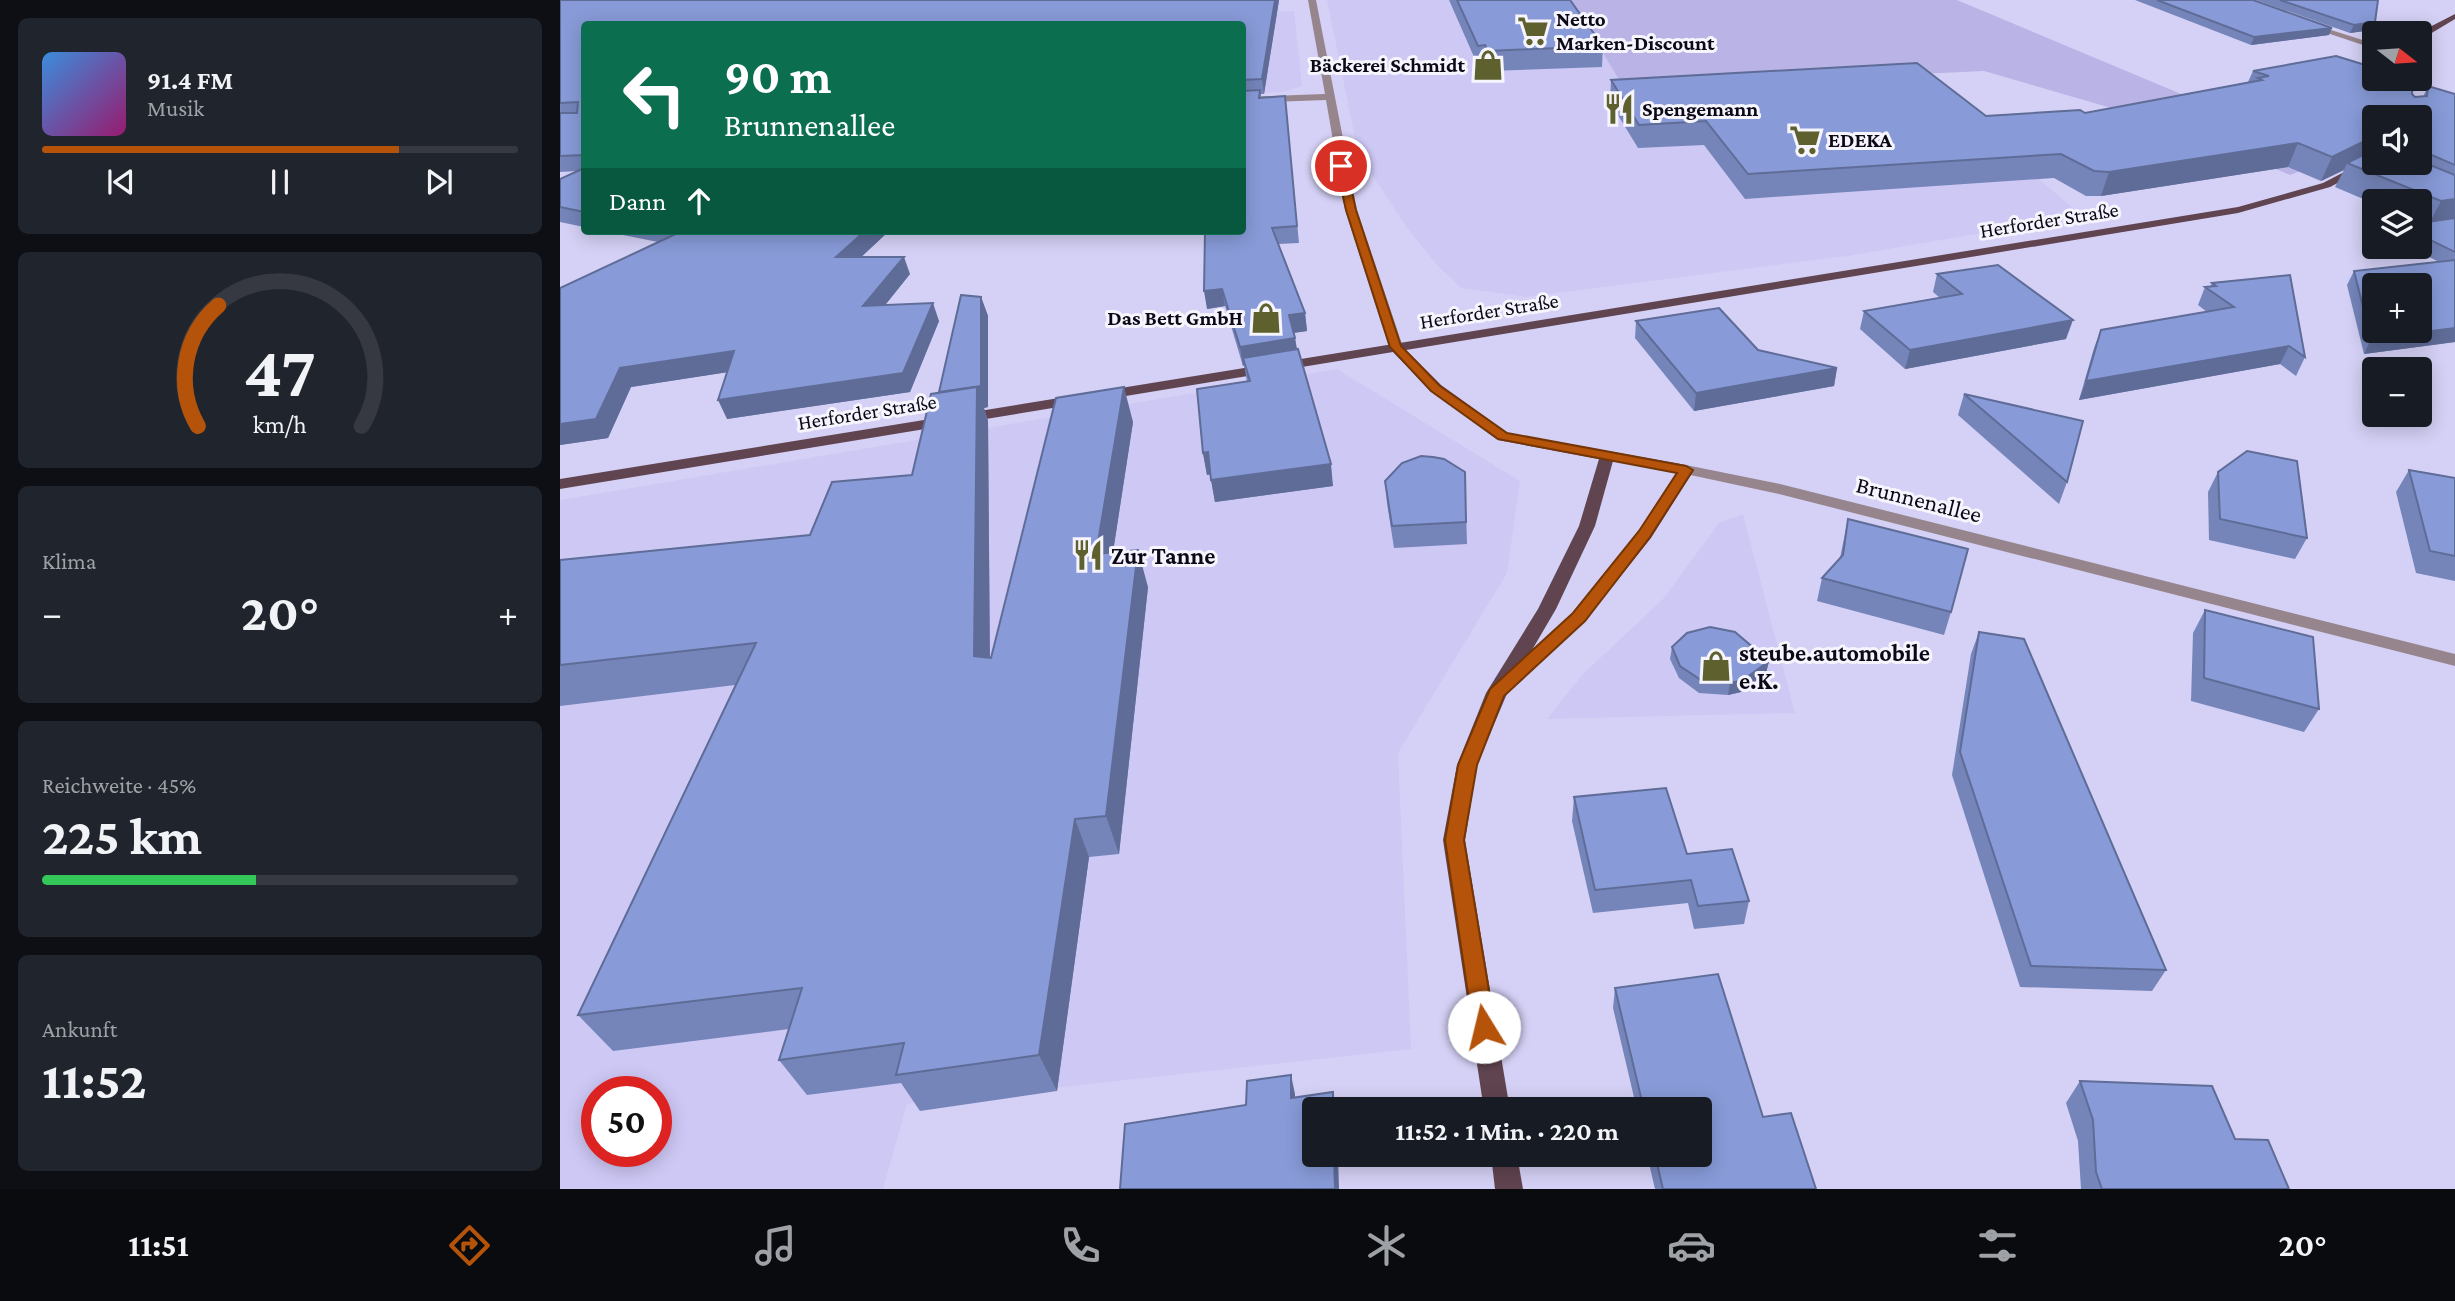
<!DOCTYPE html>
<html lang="de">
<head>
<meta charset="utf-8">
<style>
	:root { --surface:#171b24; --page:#20242c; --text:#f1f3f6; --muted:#9ea1a6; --line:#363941; --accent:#b45309 }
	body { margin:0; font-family:"Crimson Pro",serif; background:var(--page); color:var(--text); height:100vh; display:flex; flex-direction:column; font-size:26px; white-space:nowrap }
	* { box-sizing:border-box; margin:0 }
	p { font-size:23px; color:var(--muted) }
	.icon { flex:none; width:38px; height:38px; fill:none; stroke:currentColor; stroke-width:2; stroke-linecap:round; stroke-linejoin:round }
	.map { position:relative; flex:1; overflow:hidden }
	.side { display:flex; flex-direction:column; gap:18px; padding:18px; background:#0d0f14; width:560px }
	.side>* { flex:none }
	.guide { position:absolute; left:21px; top:21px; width:665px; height:214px; border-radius:7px; box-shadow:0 4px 18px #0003; background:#0b6e4f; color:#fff; overflow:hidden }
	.needle { width:46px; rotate:107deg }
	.fabs { position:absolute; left:1802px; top:21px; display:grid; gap:14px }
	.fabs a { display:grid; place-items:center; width:70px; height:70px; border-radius:7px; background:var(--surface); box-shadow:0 4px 18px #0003; font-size:35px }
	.speed { position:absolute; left:21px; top:1076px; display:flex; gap:14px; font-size:35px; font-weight:700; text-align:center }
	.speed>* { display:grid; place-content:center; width:91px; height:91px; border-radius:50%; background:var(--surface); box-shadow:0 4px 18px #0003; line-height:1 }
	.speed .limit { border:10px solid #d22; background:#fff; color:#111 }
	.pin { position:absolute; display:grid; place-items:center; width:60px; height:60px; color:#fff; margin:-30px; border:4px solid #fff; border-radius:50%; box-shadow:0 2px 7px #0007 }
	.me { position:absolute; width:77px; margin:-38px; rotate:351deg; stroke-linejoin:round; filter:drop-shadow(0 0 5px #0008) }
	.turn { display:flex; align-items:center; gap:24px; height:147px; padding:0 28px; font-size:32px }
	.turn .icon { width:91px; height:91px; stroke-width:2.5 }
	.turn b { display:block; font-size:49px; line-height:60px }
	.then { display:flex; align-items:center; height:66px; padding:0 28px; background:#0003; gap:14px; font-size:26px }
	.big { font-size:52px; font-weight:700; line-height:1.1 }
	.side .card { flex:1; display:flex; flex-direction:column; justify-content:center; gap:10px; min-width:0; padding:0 24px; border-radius:10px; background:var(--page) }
	.side .dial { align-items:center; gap:0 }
	.dial svg { height:182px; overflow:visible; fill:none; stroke:var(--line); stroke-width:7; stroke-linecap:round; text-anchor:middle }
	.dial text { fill:var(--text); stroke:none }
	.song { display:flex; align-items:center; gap:21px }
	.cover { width:84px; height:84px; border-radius:10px; background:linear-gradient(135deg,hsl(210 70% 55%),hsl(320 70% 35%)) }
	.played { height:7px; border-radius:4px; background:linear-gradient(90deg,var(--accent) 75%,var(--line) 75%) }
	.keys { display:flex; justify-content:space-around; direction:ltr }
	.heat { display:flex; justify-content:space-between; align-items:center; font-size:38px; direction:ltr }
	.charge { height:10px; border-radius:5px; background:linear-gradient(90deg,#34c759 45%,var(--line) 0) }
	.trip { position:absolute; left:742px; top:1097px; width:410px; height:70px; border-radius:7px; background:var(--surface); box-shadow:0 4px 18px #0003; font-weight:700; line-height:70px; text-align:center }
	.tabs { display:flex; height:112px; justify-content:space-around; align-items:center; background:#090b0e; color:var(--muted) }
	.tabs .icon { width:49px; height:49px }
	.tabs .selected { color:var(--accent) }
	.tabs b { font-size:32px; color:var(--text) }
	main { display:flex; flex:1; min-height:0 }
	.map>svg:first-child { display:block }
</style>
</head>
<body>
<main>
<section class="side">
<div class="card">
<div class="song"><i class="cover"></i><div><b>91.4 FM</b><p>Musik</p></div></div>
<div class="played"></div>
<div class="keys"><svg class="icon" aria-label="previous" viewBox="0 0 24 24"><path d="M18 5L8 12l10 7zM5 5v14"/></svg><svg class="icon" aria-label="pause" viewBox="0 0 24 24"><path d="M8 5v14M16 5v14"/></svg><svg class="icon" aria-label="next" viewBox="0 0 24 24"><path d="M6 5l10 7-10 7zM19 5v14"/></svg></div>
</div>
<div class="card dial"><svg viewBox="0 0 100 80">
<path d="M14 69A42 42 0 1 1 86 69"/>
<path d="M14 69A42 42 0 0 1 23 16" stroke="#b45309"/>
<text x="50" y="56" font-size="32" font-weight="700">47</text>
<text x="50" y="72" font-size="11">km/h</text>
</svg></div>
<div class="card"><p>Klima</p>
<div class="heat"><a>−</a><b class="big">20°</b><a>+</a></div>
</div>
<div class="card"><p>Reichweite · 45%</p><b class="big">225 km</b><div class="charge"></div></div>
<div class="card"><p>Ankunft</p><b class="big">11:52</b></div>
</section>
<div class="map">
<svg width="1895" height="1189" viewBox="0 0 1895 1189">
	<rect width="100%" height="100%" fill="#d5d1f6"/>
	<g fill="#cec8f5" fill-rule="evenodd">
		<path d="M767,0h244l53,88 369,51 89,77 -235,40 -321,41 -65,-9 -24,-23 -30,-37 -49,-75z"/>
		<path d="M734,11l8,75 -19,6 -40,1 -1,-69h-85l2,-8z"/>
		<path d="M777,369l183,112 -13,92 -109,180 13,296 -504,55 -24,85h-323v-689zM37,1092h59v60h-59z"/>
		<path d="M1183,514l52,199 -248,6 35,-44 81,-76 56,-76z"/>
	</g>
	<path fill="#bab4e6" d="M1011,0h386l377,158 -44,17 -103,-45 -203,-59 -360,17z"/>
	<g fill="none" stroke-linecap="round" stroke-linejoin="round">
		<g fill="#96858c" fill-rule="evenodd">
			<path d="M748,0h8l41,210 46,137 -2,3 -5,1 -7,-4 -44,-137 -19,-110 -84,3v-6l83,-3z"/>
			<path d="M1746,22l69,22v5l-69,-23z"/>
			<path d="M1126,465l94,19 675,170v12l-676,-172 -98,-21 -3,-3z"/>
		</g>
		<g fill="#604450" fill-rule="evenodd">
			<path d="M1895,14v5l-35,21 2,-9z"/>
			<path d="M1815,156l1,7 -46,24 -92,26 -832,137 35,35 67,48 178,32 8,5 -43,68 -66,83 -66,62 -8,1 -34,81 -12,75 45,270h-26l-41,-270 14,-75 29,-72 52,-84 41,-83 20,-67 -101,-19 -67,-49 -38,-39 -833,137v-10l1678,-272 85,-24zM1053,461l63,12 -37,58 -66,82 -41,37 24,-41 39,-83z"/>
			<path d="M931,1155h26l6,34h-28z"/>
		</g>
	</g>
	<g fill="#7585ba" fill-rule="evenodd">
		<path d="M0,0h719l-15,94h-3v3l24,-1 14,147 -21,1 27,69 2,18 -13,2 3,16 36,137 -118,16 -5,-28 -3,1 -4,-22 44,-71 -3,-17 -1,1 -18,-60 -18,3 35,-78v-207h-658v203l-24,-5v-43l18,-8 -18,1z"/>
		<path d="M889,0h121l33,46 -1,21 -114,4 -3,-5h-7z"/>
		<path d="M1575,0h118l76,35 -78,10z"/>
		<path d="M1696,0h122l-6,30 -22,3z"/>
		<path d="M1693,71l159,23 3,3h8l5,-11 27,8v248l-91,12 -17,-69 7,-14 85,-9 -30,-15h11v-46h-45v3l-40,-17 9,-17 -23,11 -33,-14 -187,29h-15l-32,-18 -309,21 -41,-54 -66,3 -28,-46 1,-22 375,36 99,-3 163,-31zM1815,117h45v46h-45z"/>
		<path d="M43,231h286l-28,26 49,17 -25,31 54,16 -29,71 -183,27v-47l-96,15 -23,51 -48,7v-157l98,-46z"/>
		<path d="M1377,274l129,65 -161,30 -45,-40 4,-18 76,-13 -7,-6z"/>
		<path d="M1652,283l93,74 -9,19 -16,-12 -201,36 15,-52 7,-18 106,-18 -9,-7 7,-18h5z"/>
		<path d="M421,297l7,19v91l-4,1 4,13 2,236 1,1 142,-236 -20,130 35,35 -29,267 -30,3 -32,234 -137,20 -19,-28 -94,12 -28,-35 10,-31 -176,22 -35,-36 157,-330 -175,21v-146l250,-25 102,-60 27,-83z"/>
		<path d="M1076,321l201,47 -3,18 -140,25 -59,-73z"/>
		<path d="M1404,394l103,88 -8,22 -101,-89z"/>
		<path d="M1849,470l46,8v103l-39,-8 -20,-81z"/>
		<path d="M905,472l2,72 -73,4 -7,-45 -2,-22z"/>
		<path d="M1658,472l89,66 -12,21 -86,-19 -1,-48z"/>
		<path d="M1288,519l103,93 -7,23 -127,-34 5,-23 18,-20z"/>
		<path d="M1645,610l114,99 -15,23 -113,-31 2,-68z"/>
		<path d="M1419,632l187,338 -14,21 -132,-4 -68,-212 19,-121z"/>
		<path d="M1112,647l97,14 -3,12 -25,19 -13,3 -29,-2 -20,-15 -9,-19z"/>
		<path d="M1014,797l113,57 62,47 -5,23 -50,5 -6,-26 -95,10 -21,-92z"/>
		<path d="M1055,988l201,201h-161l-8,-34h52v-45h-62l-24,-102z"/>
		<path d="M1520,1081l155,58 54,50h-208l-3,-48 -12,-38z"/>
	</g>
	<g fill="#5f6c97">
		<path d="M715,0h4l-15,94 -2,-15z"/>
		<path d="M1815,22l-3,8 -22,3 4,-8z"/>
		<path d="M1772,28l-3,7 -78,10 3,-8z"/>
		<path d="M1815,136v18l-28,9 -3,7 -23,11 11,-24z"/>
		<path d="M1738,143l-10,24 -187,29 8,-24z"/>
		<path d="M1895,199v23l-27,4 13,-25z"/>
		<path d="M305,231h24l-47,44 -6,-18z"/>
		<path d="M344,257l6,17 -40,50 -7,-18z"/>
		<path d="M662,289l3,17 -18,3 -3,-18z"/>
		<path d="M421,297l7,19v91l-4,1 4,13 2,273 -16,-38 -35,-264z"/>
		<path d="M373,303l6,18 -29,71 -183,27 -9,-19z"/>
		<path d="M745,313l2,18 -15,2 -3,-18z"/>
		<path d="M1513,320l-7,19 -161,30 5,-19z"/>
		<path d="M1895,328v14l-91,12 7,-15z"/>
		<path d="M735,338l3,19 -55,1 1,7 -1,1 -3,-19z"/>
		<path d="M1729,346l-9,18 -201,36 7,-19z"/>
		<path d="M174,351l8,19 -111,17 -23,51 -48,7v-21l60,-56z"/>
		<path d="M1277,368l-3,18 -140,25 2,-18z"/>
		<path d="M564,387l9,35 -26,169 -11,-37z"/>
		<path d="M648,452l4,22 -5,1 -4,-22z"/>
		<path d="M771,464l2,22 -118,16 -4,-22z"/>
		<path d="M578,550l10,37 -29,267 -13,-38z"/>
		<path d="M1209,661l-3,12 -25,19 -13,3 2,-12z"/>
		<path d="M515,819l14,38 -32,234 -18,-36z"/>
		<path d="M731,1075l4,19v23l-4,-19z"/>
		<path d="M773,1092l3,18h-3z"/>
		<path d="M774,1155h4l1,34h-4z"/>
	</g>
	<g fill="#889bd8" stroke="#5f6c97" stroke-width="2" fill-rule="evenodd">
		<path d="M0,0h715l-13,79 -20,1v-56h-658v131l-24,1v-43h17l1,-11 -18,1z"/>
		<path d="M897,0h113l33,46 -115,5 -3,-6 -7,1z"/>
		<path d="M1597,0h96l79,28 -78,9z"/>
		<path d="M1720,0h98l-3,22 -21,3z"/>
		<path d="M1776,56l39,12v11h32l6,2 -1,13 3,3 12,-1 1,-10 27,8v71l-35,-15v-33h-45v19l-43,21 -34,-14 -189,29 -15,-1 -33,-17 -313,20 -42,-53 -67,4 -28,-45 306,-17 69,53 94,-6 5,3 177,-33 -4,-2 11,-2 -16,-5z"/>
		<path d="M700,90l-1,8 26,-2 12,130 -25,2 33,85 -16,2 6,23 -55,9 -18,-58 -18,2 1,-60h37v-140z"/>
		<path d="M1815,149v14h45v-2l35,14v24l-14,2 -94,-38z"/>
		<path d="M24,168v44l-24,-5v-28z"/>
		<path d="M1895,218v34l-35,-17v-12z"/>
		<path d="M116,231h189l-29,26h68l-41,49 70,-3 -30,70 -185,27 16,-49 -114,17 -24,51 -36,5v-136l120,-56z"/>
		<path d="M1895,260v68l-84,11 -17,-68zM1815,285h45v46h-45z"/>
		<path d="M1438,265l75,55 -163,30 -46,-39 98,-17 -25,-20z"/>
		<path d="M1730,275l15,82 -16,-11 -203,35 15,-51 133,-23 -29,-20 11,-1 -4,-3z"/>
		<path d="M401,295l20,2v89l-42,6z"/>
		<path d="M1159,308l39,42 79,18 -141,25 -60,-72z"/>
		<path d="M738,349l33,115 -120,16 -3,-28 -5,1 -6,-64 53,-8 -7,-23z"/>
		<path d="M417,387l-3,269 17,2 65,-260 68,-11 -28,167 42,-4 -32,266 -31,3 -36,236 -143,20 8,-32 -125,17 23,-72 -224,27 178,-372 -196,22v-105l250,-25 22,-53 80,-7 19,-81z"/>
		<path d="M1404,394l119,27 -16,61z"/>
		<path d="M1687,451l50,10 10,77 -87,-19 -2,-47z"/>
		<path d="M861,456l12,1 11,2 21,13 1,50 -74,4 -7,-45 17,-18z"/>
		<path d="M1849,470l46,8v78l-25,-5z"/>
		<path d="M1288,519l120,30 -17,63 -129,-34 21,-23z"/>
		<path d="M1645,610l108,27 6,72 -115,-31z"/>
		<path d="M1150,627l25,5 34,29 -26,19 -13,3 -29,-3 -21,-14 -8,-19 15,-14z"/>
		<path d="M1419,632l45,7 142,331 -135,-4 -71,-214z"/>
		<path d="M1106,788l21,66 45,-5 17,52 -51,5 -7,-26 -96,10 -21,-93z"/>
		<path d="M1158,974l45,143 28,-4 25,76h-153l-8,-34h44v-45h-55l-29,-122z"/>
		<path d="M731,1075v23l42,-6v18h-19v45h20l1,34h-215l5,-65 121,-19 1,-24z"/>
		<path d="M1520,1081l132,5 23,53 33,1 21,49h-187l-6,-17 -3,-52z"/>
	</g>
	<path fill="#b45309" stroke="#753606" stroke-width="2" d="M781,163l5,3 10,44 45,136 39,40 67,47 179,33 7,4 -43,67 -65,84 -81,75 -27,69 -13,75 31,187 -3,7 -8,3 -8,-3 -3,-7 -28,-187 13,-75 32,-76 83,-76 66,-82 38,-58 -179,-34 -67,-48 -41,-44 -44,-137 -10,-44z"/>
	<defs>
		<symbol id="supermarket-bare" viewBox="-9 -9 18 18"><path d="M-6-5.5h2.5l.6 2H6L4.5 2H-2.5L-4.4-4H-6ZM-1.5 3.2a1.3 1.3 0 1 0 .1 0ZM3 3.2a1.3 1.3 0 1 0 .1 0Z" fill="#5e602d" stroke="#f6f5fd" stroke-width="2.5" paint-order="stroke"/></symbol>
		<symbol id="shop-bare" viewBox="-9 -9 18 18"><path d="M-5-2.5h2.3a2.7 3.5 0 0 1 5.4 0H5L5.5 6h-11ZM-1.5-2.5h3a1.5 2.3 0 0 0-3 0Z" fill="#5e602d" stroke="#f6f5fd" stroke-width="2.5" paint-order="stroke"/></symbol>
		<symbol id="restaurant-bare" viewBox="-9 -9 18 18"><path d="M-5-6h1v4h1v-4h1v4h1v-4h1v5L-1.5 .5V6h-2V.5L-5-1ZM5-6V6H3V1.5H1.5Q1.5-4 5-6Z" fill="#5e602d" stroke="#f6f5fd" stroke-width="2.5" paint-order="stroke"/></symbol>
	</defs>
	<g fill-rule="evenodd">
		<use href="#supermarket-bare" x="951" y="9" width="44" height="44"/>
		<use href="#shop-bare" x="906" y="43" width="44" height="44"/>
		<use href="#restaurant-bare" x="1037" y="87" width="44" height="44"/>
		<use href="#supermarket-bare" x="1223" y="118" width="44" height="44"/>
		<use href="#shop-bare" x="684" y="296" width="44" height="44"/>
		<use href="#restaurant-bare" x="506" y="533" width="44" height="44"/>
		<use href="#shop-bare" x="1134" y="644" width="44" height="44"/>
	</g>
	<g text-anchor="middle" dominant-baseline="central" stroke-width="6" stroke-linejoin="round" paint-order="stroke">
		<g font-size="21" font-weight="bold" fill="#0b0915" stroke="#f6f5fd" text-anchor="start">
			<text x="996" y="19">Netto<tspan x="996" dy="24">Marken-Discount</tspan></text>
			<text x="905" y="65" text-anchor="end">Bäckerei Schmidt</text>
			<text x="1082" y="109">Spengemann</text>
			<text x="1268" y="140">EDEKA</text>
			<text x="683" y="318" text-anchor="end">Das Bett GmbH</text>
		</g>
		<g font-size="21" fill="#0b0915" stroke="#f6f5fd">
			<text transform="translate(1489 220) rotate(-9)">Herforder Straße</text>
			<text transform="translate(929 311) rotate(-9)">Herforder Straße</text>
			<text transform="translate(307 412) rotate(-9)">Herforder Straße</text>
		</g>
		<g font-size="24" fill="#0b0915" stroke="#f6f5fd">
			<text transform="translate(1359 499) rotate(14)">Brunnenallee</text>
		</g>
		<g font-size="24" font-weight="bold" fill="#0b0915" stroke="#f6f5fd" text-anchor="start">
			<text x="551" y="555">Zur Tanne</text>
			<text x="1179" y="652">steube.automobile<tspan x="1179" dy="28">e.K.</tspan></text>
		</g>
	</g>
</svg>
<div class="fabs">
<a><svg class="needle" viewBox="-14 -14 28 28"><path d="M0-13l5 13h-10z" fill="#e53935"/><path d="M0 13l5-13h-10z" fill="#9ea1a6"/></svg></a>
<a><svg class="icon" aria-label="sound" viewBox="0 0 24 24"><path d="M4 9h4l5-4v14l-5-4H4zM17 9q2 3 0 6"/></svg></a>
<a><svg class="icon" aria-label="layers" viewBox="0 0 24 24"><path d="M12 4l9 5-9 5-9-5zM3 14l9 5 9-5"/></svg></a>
<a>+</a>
<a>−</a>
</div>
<div class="speed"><div class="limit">50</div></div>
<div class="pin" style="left:781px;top:166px;background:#d93025"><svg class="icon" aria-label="arrive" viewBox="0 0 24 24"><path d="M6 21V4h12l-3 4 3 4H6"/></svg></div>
<svg class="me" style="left:924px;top:1027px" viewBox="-20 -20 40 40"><circle r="19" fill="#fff"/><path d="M0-13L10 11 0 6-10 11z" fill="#b45309"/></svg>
<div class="trip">11:52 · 1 Min. · 220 m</div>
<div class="guide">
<div class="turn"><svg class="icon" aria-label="left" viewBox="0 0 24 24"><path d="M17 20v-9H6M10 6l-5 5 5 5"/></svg><div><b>90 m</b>Brunnenallee</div></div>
<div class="then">Dann<svg class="icon" aria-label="ahead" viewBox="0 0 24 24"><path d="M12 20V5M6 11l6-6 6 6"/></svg></div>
</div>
</div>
</main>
<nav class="tabs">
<b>11:51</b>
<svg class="icon selected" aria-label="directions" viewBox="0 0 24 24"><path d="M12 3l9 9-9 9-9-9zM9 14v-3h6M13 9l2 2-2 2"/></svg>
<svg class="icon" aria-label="music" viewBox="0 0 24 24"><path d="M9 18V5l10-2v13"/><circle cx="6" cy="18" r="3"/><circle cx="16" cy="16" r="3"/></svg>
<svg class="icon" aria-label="phone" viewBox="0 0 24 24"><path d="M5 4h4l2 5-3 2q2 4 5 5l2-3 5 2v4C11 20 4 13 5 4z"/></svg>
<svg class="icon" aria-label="climate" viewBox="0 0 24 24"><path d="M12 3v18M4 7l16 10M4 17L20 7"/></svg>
<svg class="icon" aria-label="car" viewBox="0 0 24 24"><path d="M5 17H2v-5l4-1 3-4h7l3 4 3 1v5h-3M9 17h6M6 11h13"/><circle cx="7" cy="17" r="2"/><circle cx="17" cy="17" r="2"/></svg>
<svg class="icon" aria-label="filters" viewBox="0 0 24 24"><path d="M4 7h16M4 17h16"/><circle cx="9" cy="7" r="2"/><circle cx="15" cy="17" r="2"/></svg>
<b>20°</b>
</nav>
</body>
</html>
